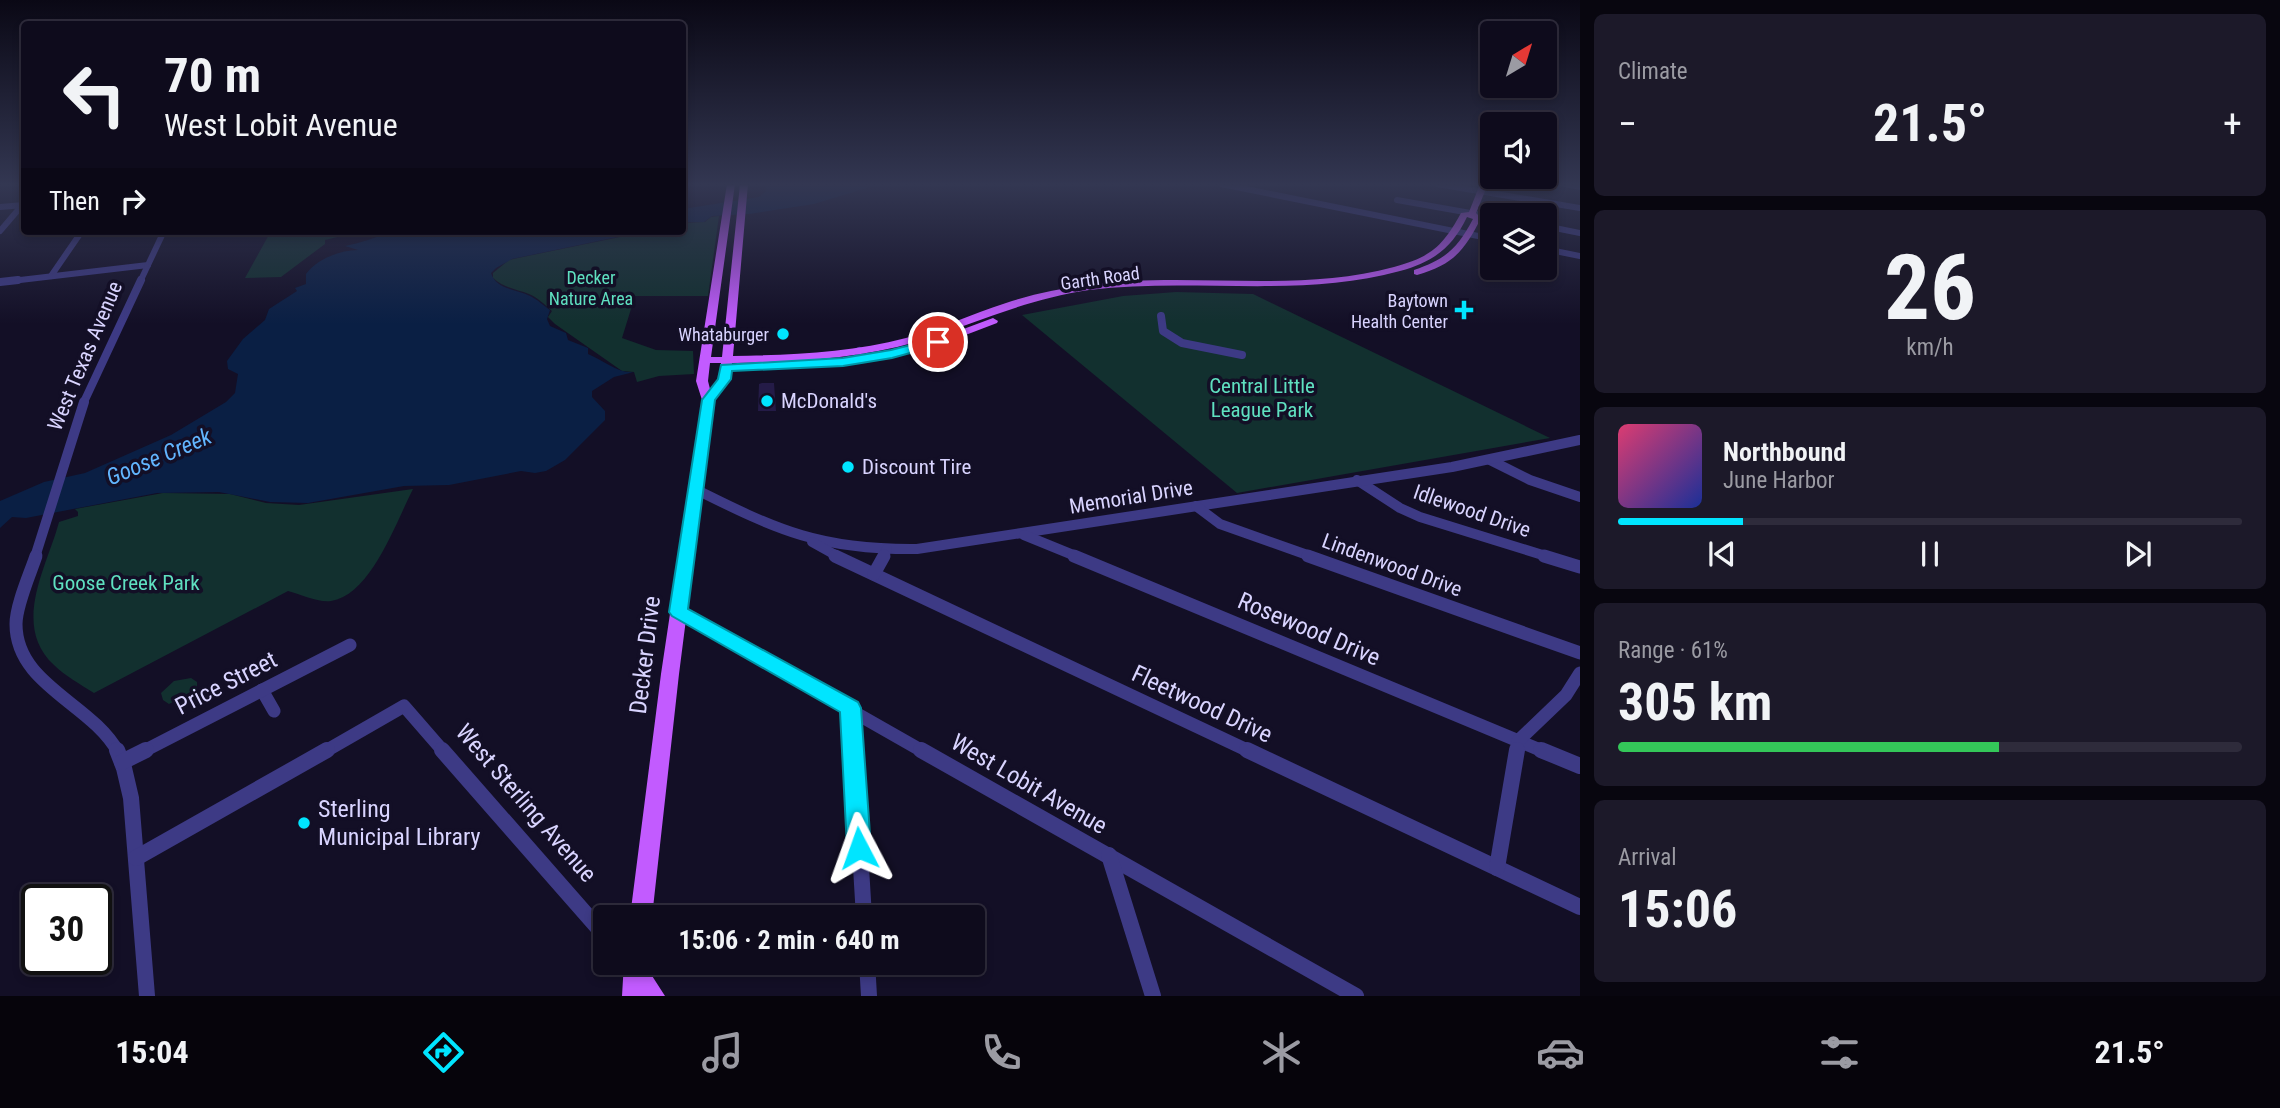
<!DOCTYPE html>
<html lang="en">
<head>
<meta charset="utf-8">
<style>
	:root { --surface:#0e0b1c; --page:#1c1929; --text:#f1f3f6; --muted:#9b9ba3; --line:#2e2b3b; --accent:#00e5ff }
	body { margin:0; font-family:"Roboto Condensed",sans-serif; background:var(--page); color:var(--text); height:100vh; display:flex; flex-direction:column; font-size:26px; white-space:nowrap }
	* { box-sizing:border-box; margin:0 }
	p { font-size:23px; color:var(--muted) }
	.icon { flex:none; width:38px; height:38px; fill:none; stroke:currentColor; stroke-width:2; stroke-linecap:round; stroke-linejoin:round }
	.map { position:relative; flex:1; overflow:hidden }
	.drawer { display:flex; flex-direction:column; gap:14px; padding:14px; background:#08060f; width:700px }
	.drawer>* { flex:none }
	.hud { position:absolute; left:21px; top:21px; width:665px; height:214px; border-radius:7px; box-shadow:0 4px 10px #0003,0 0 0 2px var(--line); background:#0e0b1c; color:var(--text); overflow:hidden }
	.needle { width:46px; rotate:38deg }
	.buttons { position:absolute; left:1480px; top:21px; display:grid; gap:14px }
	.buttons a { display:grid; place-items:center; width:77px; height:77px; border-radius:7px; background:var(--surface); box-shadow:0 4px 10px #0003,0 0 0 2px var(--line); font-size:35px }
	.speed { position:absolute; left:21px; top:884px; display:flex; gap:14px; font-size:35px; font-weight:700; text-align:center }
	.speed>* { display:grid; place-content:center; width:91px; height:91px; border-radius:50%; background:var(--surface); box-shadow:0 4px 10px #0003,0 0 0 2px var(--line); line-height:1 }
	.speed .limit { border:4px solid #111; border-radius:10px; background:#fff; color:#111 }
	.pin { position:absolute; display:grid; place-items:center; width:60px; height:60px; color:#fff; margin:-30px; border:4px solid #fff; border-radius:50%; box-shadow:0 2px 7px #0007 }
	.me { position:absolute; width:77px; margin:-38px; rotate:356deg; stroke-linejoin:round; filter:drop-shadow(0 0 5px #0008) }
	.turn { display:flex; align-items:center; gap:24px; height:147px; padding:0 28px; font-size:32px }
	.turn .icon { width:91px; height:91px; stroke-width:2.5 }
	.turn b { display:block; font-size:49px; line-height:60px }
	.then { display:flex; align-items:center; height:66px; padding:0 28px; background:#0003; gap:14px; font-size:26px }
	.big { font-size:52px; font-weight:700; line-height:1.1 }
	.drawer .widget { flex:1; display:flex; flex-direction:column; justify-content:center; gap:10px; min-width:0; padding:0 24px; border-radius:10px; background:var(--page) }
	.drawer .dial { align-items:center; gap:0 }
	.dial b { font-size:91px; line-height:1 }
	.song { display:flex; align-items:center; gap:21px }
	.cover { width:84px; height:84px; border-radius:10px; background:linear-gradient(135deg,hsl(340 70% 55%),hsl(230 70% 35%)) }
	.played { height:7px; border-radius:4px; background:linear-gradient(90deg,var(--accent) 20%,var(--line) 20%) }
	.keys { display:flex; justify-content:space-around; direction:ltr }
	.heat { display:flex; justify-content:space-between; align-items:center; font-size:38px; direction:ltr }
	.charge { height:10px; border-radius:5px; background:linear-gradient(90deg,#34c759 61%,var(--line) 0) }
	.trip { position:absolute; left:593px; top:905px; width:392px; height:70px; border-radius:7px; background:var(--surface); box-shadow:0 4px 10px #0003,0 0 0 2px var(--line); font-weight:700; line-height:70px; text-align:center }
	.menu { display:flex; height:112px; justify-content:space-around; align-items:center; background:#06040b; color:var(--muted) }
	.menu .icon { width:49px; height:49px }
	.menu .selected { color:var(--accent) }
	.menu b { font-size:32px; color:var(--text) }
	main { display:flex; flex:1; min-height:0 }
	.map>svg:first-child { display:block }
</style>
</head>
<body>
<main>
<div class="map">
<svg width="1580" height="996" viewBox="0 0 1580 996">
	<rect width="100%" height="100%" fill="#130f26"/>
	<g fill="#12302f">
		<path d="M719,216l-11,80h-73l-13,42 34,12 37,1 1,23 -35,2 -22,6 -3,-10 -12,-1 -67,-47 -7,-7 4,-6c-8,-7 -14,-13 -23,-17 -13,-5 -25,-6 -36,-16v-5l16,-13 9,-2 131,-27h33l1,-8 22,-1 6,-5z"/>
		<path d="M271,231h91l-37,9v4l-44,33 -36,1z"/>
		<path d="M1176,292l77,2 297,144 -313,55 -215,-178 101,-19z"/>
		<path d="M413,489c-17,33 -42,106 -82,112 -12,2 -31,-7 -43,-10l-194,102c-14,-9 -29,-17 -40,-28 -43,-40 -7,-98 5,-143l19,-6v-4l-3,-3 88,-16 67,1 36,9 33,2z"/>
		<path d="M191,678l6,4v12l-13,8 -9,-1 -6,3 -6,-4 -2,-7 13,-12z"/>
	</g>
	<g fill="#0a1f44">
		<path d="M767,184l92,3 21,-3 -66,20 -65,10 -37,2 -8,6h-21v-13l76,-12 7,-6z"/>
		<path d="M390,231h256l-134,28 -16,9 -5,5c5,17 26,16 39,23 8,4 13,9 20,14l-3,9 3,7 16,7 2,7 20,8v6c15,6 31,20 46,18l-20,5 -22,14v6l13,14v9l-40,40 -19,11 -11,2 -14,-2 -72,14 -45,1 -96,17 -38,-1 -51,-10 -62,1 -131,25 -14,-1 -12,11v-27l44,-19 41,-9 86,-38 55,-33 9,-9 3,-19 -10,-5 -1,-8 16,-22 22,-19 4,-11 28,-18 -2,-3 11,-4v-10c11,-15 34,-24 52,-24l-13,-4c14,-3 32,-8 45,-15z"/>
	</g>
	<path fill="#241b47" d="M762,383h12l2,28h-18l1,-27z"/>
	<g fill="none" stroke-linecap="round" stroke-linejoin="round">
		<g stroke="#3d3a85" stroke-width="6">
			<path d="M1221,184l272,55"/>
			<path d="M1437,184l143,24"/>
			<path d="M1565,184l15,3"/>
			<path d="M1397,200l96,17"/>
			<path d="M0,207l24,-2"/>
			<path d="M1545,226l35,7"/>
			<path d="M0,231l24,-28"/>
			<path d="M1545,249l35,7"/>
			<path d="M51,276l31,-45"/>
			<path d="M3,282l145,-17"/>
			<path d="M140,282l24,-51"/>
		</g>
		<g stroke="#3d3a85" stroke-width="8">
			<path d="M0,282l18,-2"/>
			<path d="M1161,316l2,15 19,12 60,12"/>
			<path d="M859,351l4,8"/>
			<path d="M83,404l58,-124"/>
		</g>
		<g stroke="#3d3a85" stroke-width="10">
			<path d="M1490,460l40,20 50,17"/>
			<path d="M1357,480l43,28 20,9 129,40"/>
			<path d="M695,489c84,42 126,61 222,60l535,-82 128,-27"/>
			<path d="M1196,506l24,18 93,33"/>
			<path d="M1024,535l54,22"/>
			<path d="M812,542l27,15"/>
			<path d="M35,557l49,-155"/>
			<path d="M883,557l4,-8"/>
		</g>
		<g stroke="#3d3a85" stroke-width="13">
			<path d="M36,556c-6,18 -20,49 -20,68 0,61 75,79 102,128"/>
			<path d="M835,556l416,196"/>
			<path d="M1074,556l471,196"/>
			<path d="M1308,556l272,97"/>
			<path d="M1544,556l36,11"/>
			<path d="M874,574l10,-18"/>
			<path d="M678,612l246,140"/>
			<path d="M262,690l12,21"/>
			<path d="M851,708l3,44"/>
			<path d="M142,752l208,-107"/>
			<path d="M324,752l80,-46 40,46"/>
			<path d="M1516,752l2,-11 48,-46 14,-22"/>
		</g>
		<g stroke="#3d3a85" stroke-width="16">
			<path d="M117,750l7,18 7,30 16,198"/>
			<path d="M442,750l164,187"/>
			<path d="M854,750l10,167"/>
			<path d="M921,750l435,246"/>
			<path d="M1247,750l333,157"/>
			<path d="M1541,750l39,16"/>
			<path d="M122,762l24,-12"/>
			<path d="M1109,855l44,141"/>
			<path d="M136,858l191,-108"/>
			<path d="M1497,868l20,-118"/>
			<path d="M867,962l2,34"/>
		</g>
		<g fill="#c25bff" fill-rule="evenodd">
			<path d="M727,184h8l-24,173h11l18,-173h8l-15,172c58,-1 117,-3 173,-18 34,-9 66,-24 100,-35 27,-9 55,-15 82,-18 102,-14 206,9 306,-18 37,-10 49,-21 67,-54l8,-1 11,-28h8l-12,29 5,5c-16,32 -28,47 -64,57l-3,-1v-4c32,-11 43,-21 59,-51l-6,-2c-15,31 -34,45 -67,54 -102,28 -208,6 -311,19 -63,9 -114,34 -173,52 -60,17 -122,20 -184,21l-1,16 -17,21 -35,274 -27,243h-22l31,-243 41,-274 -6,-19zM710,363h11l-2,16 -9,10 -2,-8z"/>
			<path d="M993,318l5,3 -1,2 -55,21 -56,14 -6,-3 2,-2 52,-13z"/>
			<path d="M624,962h24l-1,6 18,28h-43z"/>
		</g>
	</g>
	<linearGradient id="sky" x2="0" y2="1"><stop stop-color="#0a0815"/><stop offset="0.57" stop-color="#333752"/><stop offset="1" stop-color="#333752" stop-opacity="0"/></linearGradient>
	<rect width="1580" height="324" fill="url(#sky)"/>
	<path fill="#00e5ff" stroke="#0095a6" stroke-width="2" d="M938,338l5,1v5l-51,14 -49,8 -111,5 -1,8 -16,21 -27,209 170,93 3,6 10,140 -3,7 -9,3 -8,-3 -4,-7 -7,-136 -168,-96 -3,-4 33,-212 16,-21 3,-14 122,-7 48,-8z"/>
	<g fill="#00e5ff" stroke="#130f26" stroke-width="2.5">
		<path d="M1460.5 299.5h7v7h7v7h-7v7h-7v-7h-7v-7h7z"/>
		<circle cx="783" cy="334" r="7"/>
		<circle cx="767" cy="401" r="7"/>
		<circle cx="848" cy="467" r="7"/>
		<circle cx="304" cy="823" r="7"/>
	</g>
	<g text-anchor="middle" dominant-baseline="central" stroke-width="7" stroke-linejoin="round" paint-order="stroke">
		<g font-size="18" fill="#5fe0c0" stroke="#130f26">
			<text x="591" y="277">Decker<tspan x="591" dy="21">Nature Area</tspan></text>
		</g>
		<g font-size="18" fill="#d9d4ff" stroke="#130f26">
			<text transform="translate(1100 278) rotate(-8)">Garth Road</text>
		</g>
		<g font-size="18" fill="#d9d4ff" stroke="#130f26" text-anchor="end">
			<text x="1448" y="300">Baytown<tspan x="1448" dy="21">Health Center</tspan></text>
			<text x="769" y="334">Whataburger</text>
		</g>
		<g font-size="21" fill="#d9d4ff" stroke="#130f26">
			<text transform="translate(85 356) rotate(-67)">West Texas Avenue</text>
			<text transform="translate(1131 497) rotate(-9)">Memorial Drive</text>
			<text transform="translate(1472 511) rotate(19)">Idlewood Drive</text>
			<text transform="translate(1392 565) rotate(20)">Lindenwood Drive</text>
		</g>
		<g font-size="21" fill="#5fe0c0" stroke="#130f26">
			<text x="1262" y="386">Central Little<tspan x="1262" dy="24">League Park</tspan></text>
			<text x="126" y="583">Goose Creek Park</text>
		</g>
		<g font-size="21" fill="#d9d4ff" stroke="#130f26" text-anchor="start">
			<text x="781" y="401">McDonald's</text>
			<text x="862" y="467">Discount Tire</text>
		</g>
		<g font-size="23" font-style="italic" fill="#62b6ff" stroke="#130f26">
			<text transform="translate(159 457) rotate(-23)">Goose Creek</text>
		</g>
		<g font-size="24" fill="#d9d4ff" stroke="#130f26">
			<text transform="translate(1309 629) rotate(23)">Rosewood Drive</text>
			<text transform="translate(645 655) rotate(-83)">Decker Drive</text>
			<text transform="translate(226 683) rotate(-27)">Price Street</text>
			<text transform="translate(1202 704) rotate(25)">Fleetwood Drive</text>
			<text transform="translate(1029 784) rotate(30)">West Lobit Avenue</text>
			<text transform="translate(526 803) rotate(49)">West Sterling Avenue</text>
		</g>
		<g font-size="24" fill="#d9d4ff" stroke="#130f26" text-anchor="start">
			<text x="318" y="809">Sterling<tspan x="318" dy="28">Municipal Library</tspan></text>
		</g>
	</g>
</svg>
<div class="buttons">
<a><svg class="needle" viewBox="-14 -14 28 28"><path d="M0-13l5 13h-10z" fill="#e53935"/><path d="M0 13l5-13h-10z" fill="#9b9ba3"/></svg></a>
<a><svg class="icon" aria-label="sound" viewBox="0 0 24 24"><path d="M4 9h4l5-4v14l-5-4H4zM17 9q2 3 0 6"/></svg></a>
<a><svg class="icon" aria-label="layers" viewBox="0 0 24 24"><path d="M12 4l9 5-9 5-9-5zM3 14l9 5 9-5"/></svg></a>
</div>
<div class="speed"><div class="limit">30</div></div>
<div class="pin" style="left:938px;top:342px;background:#d93025"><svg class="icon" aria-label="arrive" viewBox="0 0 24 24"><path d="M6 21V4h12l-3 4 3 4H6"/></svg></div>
<svg class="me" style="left:859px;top:848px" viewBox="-20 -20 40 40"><path d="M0-17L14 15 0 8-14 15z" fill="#00e5ff" stroke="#fff" stroke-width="4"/></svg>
<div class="trip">15:06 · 2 min · 640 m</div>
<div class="hud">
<div class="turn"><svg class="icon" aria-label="left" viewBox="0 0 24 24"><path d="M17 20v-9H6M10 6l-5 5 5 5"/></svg><div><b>70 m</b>West Lobit Avenue</div></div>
<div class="then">Then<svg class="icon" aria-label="right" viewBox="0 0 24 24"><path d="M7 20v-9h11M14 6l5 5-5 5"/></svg></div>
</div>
</div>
<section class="drawer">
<div class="widget"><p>Climate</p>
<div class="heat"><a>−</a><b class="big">21.5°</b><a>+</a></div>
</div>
<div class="widget dial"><b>26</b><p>km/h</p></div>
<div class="widget">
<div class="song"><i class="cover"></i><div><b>Northbound</b><p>June Harbor</p></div></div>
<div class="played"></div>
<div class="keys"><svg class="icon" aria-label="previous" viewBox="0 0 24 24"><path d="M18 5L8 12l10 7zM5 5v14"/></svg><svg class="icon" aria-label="pause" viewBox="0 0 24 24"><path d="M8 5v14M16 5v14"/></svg><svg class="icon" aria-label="next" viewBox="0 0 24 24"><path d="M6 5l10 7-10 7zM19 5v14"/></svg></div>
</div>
<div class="widget"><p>Range · 61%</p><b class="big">305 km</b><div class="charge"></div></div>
<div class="widget"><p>Arrival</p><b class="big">15:06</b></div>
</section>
</main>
<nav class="menu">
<b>15:04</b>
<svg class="icon selected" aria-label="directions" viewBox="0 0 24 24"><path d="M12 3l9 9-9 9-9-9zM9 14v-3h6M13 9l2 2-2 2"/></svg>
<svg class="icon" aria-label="music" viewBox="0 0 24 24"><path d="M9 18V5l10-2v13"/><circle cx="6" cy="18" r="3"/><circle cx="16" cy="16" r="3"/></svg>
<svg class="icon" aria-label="phone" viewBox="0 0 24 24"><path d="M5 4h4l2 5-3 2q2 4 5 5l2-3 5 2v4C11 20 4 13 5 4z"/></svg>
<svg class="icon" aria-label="climate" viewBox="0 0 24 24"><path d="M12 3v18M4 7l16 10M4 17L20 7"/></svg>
<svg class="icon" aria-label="car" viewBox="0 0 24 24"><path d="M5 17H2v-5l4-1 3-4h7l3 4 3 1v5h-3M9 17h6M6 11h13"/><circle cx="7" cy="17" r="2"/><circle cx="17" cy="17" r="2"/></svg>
<svg class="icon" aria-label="filters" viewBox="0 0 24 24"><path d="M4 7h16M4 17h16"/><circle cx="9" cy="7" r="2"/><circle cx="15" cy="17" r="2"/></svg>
<b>21.5°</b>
</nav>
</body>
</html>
